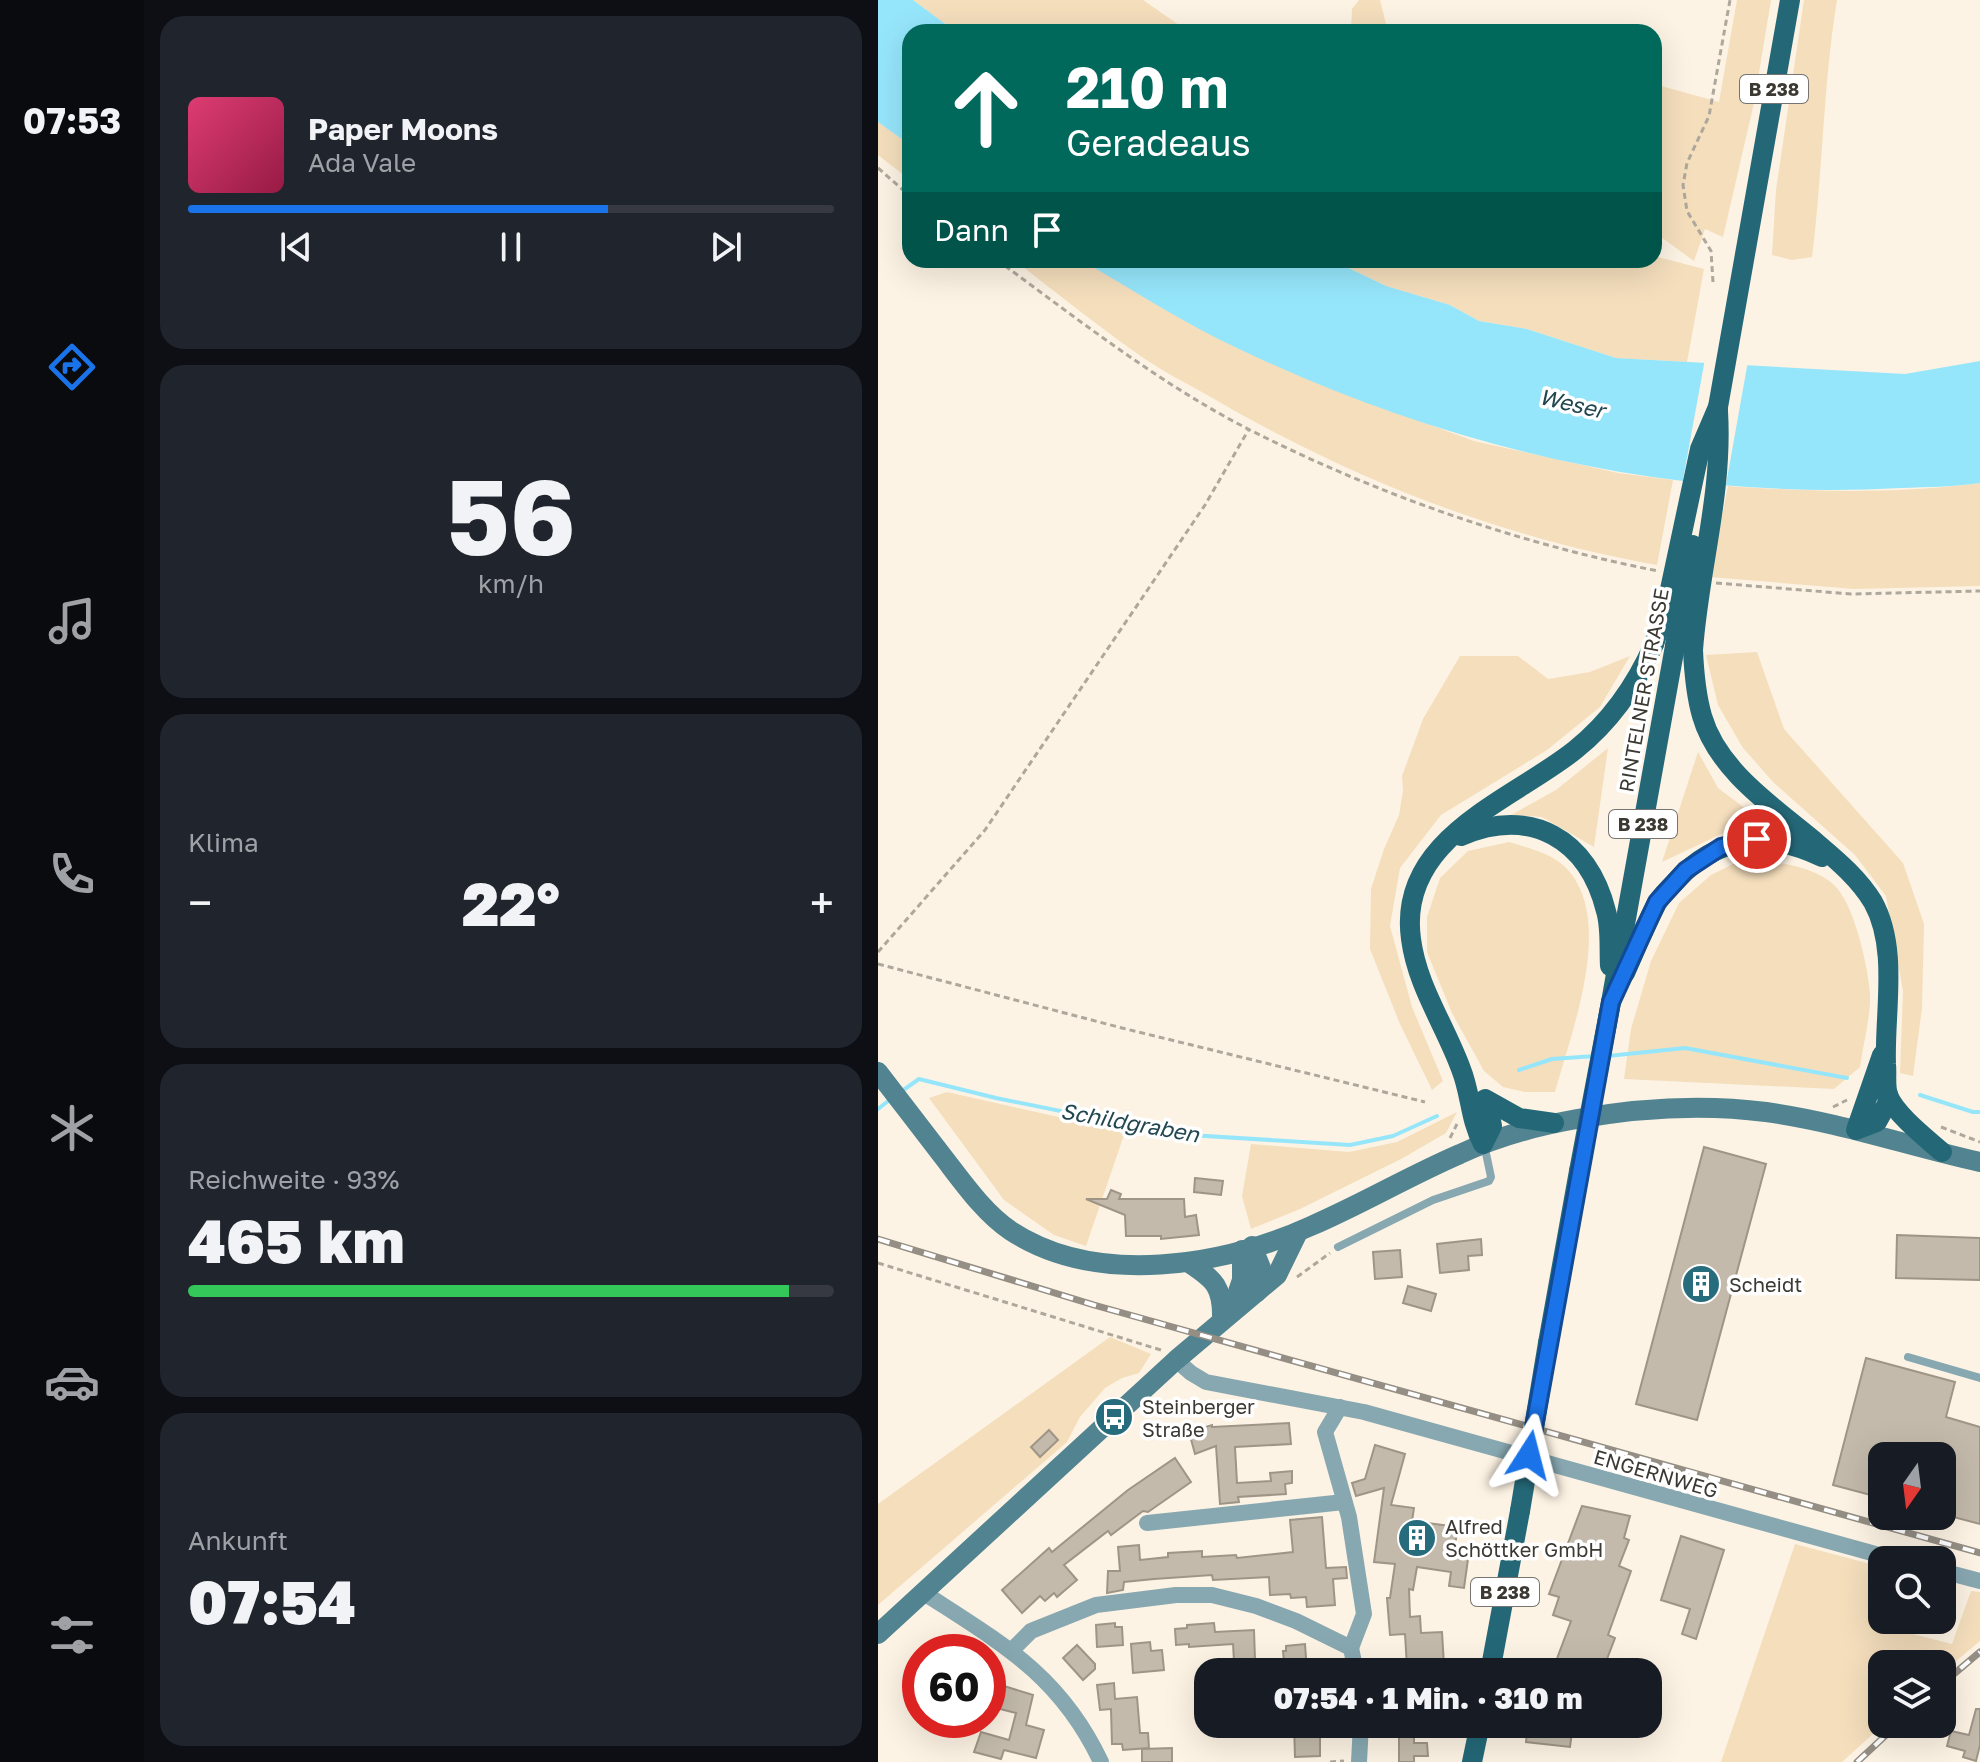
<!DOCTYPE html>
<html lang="de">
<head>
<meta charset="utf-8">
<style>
	:root { --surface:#171b24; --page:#20242c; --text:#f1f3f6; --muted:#9ea1a6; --line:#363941; --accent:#1a73e8 }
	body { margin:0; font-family:"Golos Text",sans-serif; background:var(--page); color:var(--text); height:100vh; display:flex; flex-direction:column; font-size:30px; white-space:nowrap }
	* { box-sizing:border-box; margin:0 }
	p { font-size:26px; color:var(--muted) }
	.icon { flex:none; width:44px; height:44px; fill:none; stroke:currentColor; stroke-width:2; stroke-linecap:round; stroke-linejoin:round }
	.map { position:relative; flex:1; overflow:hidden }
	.side { display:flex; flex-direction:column; gap:16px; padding:16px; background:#0d0f14; width:734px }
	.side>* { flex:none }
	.hud { position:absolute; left:24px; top:24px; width:760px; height:244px; border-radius:24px; box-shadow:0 8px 32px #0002; background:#00695c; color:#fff; overflow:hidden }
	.needle { width:52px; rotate:194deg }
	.fabs { position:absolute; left:990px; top:1442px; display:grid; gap:16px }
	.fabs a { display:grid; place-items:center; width:88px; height:88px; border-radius:16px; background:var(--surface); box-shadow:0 8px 32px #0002; font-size:40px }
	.speed { position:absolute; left:24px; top:1634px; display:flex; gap:16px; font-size:40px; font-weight:700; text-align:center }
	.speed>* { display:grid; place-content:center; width:104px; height:104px; border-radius:50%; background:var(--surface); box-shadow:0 8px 32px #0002; line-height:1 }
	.speed .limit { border:12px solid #d22; background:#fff; color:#111 }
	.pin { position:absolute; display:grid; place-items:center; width:68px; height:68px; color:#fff; margin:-34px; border:4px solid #fff; border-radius:50%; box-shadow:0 2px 8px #0007 }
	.me { position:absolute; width:88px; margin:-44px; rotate:9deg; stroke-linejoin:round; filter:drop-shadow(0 0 6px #0008) }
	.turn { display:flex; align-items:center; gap:28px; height:168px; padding:0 32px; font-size:36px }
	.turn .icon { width:104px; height:104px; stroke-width:2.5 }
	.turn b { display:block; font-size:56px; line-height:68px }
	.then { display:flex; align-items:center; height:76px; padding:0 32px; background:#0003; gap:16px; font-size:30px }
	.big { font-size:60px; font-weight:800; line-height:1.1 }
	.side .tile { flex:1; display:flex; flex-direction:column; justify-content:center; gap:12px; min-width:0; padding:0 28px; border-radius:24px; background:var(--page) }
	.side .dial { align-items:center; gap:0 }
	.dial b { font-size:104px; line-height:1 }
	.song { display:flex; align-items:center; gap:24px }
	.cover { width:96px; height:96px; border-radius:12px; background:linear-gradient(135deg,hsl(340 70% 55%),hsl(340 70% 35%)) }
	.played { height:8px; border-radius:4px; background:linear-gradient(90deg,var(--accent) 65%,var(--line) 65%) }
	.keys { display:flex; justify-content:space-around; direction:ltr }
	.heat { display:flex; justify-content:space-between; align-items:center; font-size:44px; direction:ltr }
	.charge { height:12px; border-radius:6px; background:linear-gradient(90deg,#34c759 93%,var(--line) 0) }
	.trip { position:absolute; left:316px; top:1658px; width:468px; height:80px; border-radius:24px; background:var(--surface); box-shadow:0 8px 32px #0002; font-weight:800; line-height:80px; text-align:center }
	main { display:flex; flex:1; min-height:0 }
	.dock { display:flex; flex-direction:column; width:144px; justify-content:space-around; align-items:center; background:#090b0e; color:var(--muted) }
	.dock .icon { width:56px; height:56px }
	.dock .selected { color:var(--accent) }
	.dock b { font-size:36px; color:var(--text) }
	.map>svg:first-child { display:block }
</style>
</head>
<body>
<main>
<nav class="dock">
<b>07:53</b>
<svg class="icon selected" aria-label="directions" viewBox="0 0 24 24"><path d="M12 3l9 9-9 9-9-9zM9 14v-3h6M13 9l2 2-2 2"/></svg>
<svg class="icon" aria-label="music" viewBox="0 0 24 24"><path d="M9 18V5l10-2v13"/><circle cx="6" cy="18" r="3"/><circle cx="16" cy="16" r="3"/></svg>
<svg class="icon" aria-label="phone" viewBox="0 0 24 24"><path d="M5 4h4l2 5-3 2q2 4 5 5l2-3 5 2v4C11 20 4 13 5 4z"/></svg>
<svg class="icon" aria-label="climate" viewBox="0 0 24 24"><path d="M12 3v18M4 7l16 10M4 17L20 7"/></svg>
<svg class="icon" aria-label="car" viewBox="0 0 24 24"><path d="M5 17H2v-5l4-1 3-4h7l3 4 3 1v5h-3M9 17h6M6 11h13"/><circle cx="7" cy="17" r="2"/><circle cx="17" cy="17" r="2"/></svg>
<svg class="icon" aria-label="filters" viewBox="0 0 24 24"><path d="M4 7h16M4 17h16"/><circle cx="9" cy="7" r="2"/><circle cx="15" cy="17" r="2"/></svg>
</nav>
<section class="side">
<div class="tile">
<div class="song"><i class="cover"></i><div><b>Paper Moons</b><p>Ada Vale</p></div></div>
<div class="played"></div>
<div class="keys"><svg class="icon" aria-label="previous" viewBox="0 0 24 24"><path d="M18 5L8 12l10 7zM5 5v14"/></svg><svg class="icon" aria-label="pause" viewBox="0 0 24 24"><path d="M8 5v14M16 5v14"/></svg><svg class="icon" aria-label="next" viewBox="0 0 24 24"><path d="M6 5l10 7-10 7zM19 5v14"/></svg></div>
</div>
<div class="tile dial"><b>56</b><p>km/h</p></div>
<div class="tile"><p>Klima</p>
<div class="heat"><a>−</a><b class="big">22°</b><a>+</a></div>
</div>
<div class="tile"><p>Reichweite · 93%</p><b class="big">465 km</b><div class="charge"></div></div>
<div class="tile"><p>Ankunft</p><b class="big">07:54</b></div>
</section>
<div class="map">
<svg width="1102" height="1762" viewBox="0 0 1102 1762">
	<rect width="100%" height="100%" fill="#fdf3e4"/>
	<g fill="#f4debc">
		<path d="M35,0h230l46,32h-233z"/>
		<path d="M481,0h21l8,32h-37l1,-23z"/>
		<path d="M859,0h34l-17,103 -31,134 -18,-8 -11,32 -40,-29v-148l65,18z"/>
		<path d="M926,0h33c-14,85 -14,172 -25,257l-20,3 -20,-5 4,-65z"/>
		<path d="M0,122l32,23v35l-32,-25z"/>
		<path d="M776,256l50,13 -17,93 -71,-4 -89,-29 -48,-8 -29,-16 -64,-19 -54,-26h322z"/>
		<path d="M136,260h67l156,88 85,37 152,56 144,32 55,7 -16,85c-159,-28 -310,-88 -448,-169 -25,-14 -51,-27 -74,-44 -41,-29 -81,-61 -121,-92z"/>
		<path d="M1102,483v103l-126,3 -144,-12 18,-91c80,6 172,8 252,-3z"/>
		<path d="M879,652l27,77 119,134 21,61 -2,84 -9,68 -13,-3 3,-82 -17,-95 -31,-41 -81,-72 -31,-35 -25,-43 -12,-50z"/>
		<path d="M582,656h58l30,23 42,-7 40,-16 -30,51 -53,43 -106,65 -41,53 -10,58 22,81 31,74 -11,9 -32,-66 -30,-75 1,-60 13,-40 15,-34 4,-24 -1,-15 21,-57z"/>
		<path d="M730,748l-14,99 -52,-30 -31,-2 45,-25z"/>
		<path d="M820,752l20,36 48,36 -32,4 -72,34z"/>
		<path d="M631,842c20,6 46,12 60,29 45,53 2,162 -14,221h-30l-22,-5 -19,-16 -32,-58 -25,-61v-35l13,-39 28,-27z"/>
		<path d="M861,861c32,0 69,2 94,23 21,18 35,82 37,110 1,23 -7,50 -10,73l-26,22 -210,-10 7,-50 20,-68 28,-58 32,-28z"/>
		<path d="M69,1092l178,40 -39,114 -32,-11 -50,-35 -75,-102z"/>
		<path d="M579,1112l-11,21 -43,25 -103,51 -49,20 -9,-33 9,-52 98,8 48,-10z"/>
		<path d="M232,1337l41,17 -12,19 -17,5 -17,10 -25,29 -13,25 -189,163v-101z"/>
		<path d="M917,1544l87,23v53h30l-3,13 43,11 19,-53 9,1v49l-38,32v-9h-60v60h2l-42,38h-121z"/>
	</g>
	<g fill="#96e6fb">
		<path d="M0,0h35l43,32h-46v113l-32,-23z"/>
		<path d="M203,260h251l54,26 64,19 29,16 48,8 89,29 289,16 75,-13v122c-26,4 -53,4 -79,5 -231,13 -453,-40 -662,-139 -54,-25 -106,-59 -158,-89z"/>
	</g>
	<path fill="#fdf3e4" d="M827,359l43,2 -23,129 -43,-5z"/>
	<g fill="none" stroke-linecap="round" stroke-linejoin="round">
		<g stroke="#96e6fb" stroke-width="4">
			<path d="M730,1056l77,-8 162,30"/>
			<path d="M641,1070l33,-11 43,-3"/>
			<path d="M24,1091l17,-12 77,19 178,36 176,11 43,-9 44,-20"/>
			<path d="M1042,1095l53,17h7"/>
			<path d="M0,1109l14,-11"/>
		</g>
	</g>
	<g fill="#c3baab" stroke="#9e9587" stroke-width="2">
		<path d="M826,1147l62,17 -69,256 -61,-16z"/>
		<path d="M317,1178l28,3 -2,14 -27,-3z"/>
		<path d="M233,1190l10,4 -2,5h65l1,18 11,-2 3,20 -38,4v-3h-35l-1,-21 -39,-16h21z"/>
		<path d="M1019,1235l83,3v42l-84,-2z"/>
		<path d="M603,1239l1,16 -14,1 1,14 -29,3 -3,-29z"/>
		<path d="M522,1250l2,27 -27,2 -2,-27z"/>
		<path d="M530,1286l28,8 -5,17 -28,-8z"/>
		<path d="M988,1358l89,24 -9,35 34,10v97l-38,-10v-58h-60v42l-49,-13z"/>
		<path d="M411,1423l2,21 -56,3 2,36 34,-2 -1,-8 22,-2v12l-7,1 1,10 -48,3 1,5 -19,2 -4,-58 -21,8 -6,-22 23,-7v2z"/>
		<path d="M171,1430l9,10 -18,17 -9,-10z"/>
		<path d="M497,1445l30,9 -14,51 23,3 -2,13 46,6 -4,23 15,2 -5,36 -15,-2 2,-14 -34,-5 -4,23 -4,-1 1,28 10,-1 1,17 21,-1 2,33 -37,2 -2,-33 -15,1 -3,-37h3l5,-34 -21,-2 10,-74 -28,8 -4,-13 13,-4z"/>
		<path d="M297,1458l16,24 -43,30 -5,-1 -32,24 -3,-4 -44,34 13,15 -20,17 -3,-4 -9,8 -5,-5 -18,17 -20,-23 47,-42 3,4 76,-62z"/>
		<path d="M704,1506l48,10 -6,22 5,2 -10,26 12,5 -23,64 7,3 -13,34h-50l19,-51 -18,-6 6,-18 -10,-3z"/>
		<path d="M444,1517l4,51 20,-1 1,11 -14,1 2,26 -28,2 -1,-10 -15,1 -1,-4 -20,1 -1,-18 -56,3 -1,-5 -58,4 -30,3 -1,8 -16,3 1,-22h12l-2,-24 21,-2 1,15 28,-3v-4l34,-2v6l34,-2 1,3 56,-6 -3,-32z"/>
		<path d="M803,1536l43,14 -28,89 -14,-5 8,-25 -29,-9z"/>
		<path d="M237,1623v4h7l1,18 -26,2 -1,-22z"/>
		<path d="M336,1623l1,9 39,-2 1,30 -21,1 -1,-17 -44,3v-3l-13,1 -1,-16 12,-1v-3z"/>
		<path d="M272,1642l1,9 11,-1 2,20 -31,3 -2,-29z"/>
		<path d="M427,1644l2,28h-22l-2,-21h3v-5z"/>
		<path d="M199,1645l18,19v5l-12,11 -20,-22z"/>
		<path d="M110,1681l45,14 -7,30 18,5 -8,28 -32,-8 -3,9 -27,-7 7,-20 28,8 7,-27 -28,-7z"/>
		<path d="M236,1683l1,16 22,-2 3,36h8l1,15 -26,2 -1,-6h-10l-1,-35 -11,1 -3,-25z"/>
		<path d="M1098,1709h4v36l-4,16 -13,-4 2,-6 -18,-5 4,-15 18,4z"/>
		<path d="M416,1724h16v9h10v23l-25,1z"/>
		<path d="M521,1724h15v19h13l1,13h-14v6h-15z"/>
		<path d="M650,1724h45l-3,23 -44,-5z"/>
		<path d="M294,1748v14h-30v-13z"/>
	</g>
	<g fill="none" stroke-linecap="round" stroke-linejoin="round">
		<g stroke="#aea79c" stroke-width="3" stroke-dasharray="6 4" stroke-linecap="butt">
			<path d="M0,168l32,28"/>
			<path d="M119,260c82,60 163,124 253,170 129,65 266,113 408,141"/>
			<path d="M835,282l-2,-31 -24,-40 -4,-26 4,-22 22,-47 21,-116"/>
			<path d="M838,583l135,11 129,-3"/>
			<path d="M0,952l107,-122 220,-325 44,-76"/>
			<path d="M0,964l244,64 303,74"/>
			<path d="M955,1107l14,-7"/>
			<path d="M1063,1127l39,15"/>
			<path d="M572,1138l7,-14"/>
			<path d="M0,1263l286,88"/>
			<path d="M419,1277l33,-24"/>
			<path d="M452,1762l14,-1"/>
		</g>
		<g stroke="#88a8b1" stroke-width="8">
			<path d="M460,1247l95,-47 56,-19 2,-4 -7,-33"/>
			<path d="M1030,1357l72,21"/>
		</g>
		<g stroke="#88a8b1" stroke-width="16">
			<path d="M298,1360l15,13 15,9 158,30 533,148"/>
			<path d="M462,1407l-15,25 24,85 15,97 -13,34"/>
			<path d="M269,1523l197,-21"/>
			<path d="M1064,1571l38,10"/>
			<path d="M46,1593c77,50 136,82 177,169"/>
			<path d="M134,1650l19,-19 65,-26 80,-10h36l44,11 40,15 55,27 5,24"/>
			<path d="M481,1762l2,-38"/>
		</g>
		<g stroke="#518390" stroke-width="20">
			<path d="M0,1072c21,27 42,55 63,82 21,27 42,58 70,77 86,56 212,35 300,-5 51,-22 98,-50 149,-72 37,-17 76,-28 117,-35 61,-11 127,-15 189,-7 73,10 142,34 214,50"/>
			<path d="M374,1246l9,22 -4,24"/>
			<path d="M311,1263c26,17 34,24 33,57"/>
			<path d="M353,1312l11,-32v-30"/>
			<path d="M0,1634l298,-274 101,-85 21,-43"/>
		</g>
		<g stroke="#246878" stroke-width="20">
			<path d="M840,407l72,-407"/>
			<path d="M815,650c1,23 3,45 9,66 16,56 75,93 117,129 20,17 40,34 54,57 26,47 11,111 13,162 1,9 -1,22 2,31 7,19 38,43 54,57"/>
			<path d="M583,836c70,-30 127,3 145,75 5,17 3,37 4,55"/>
			<path d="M747,973c10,-22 19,-46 31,-68 4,-9 13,-16 20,-24 41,-45 92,-50 146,-24"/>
			<path d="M733,1002l64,-356"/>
			<path d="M1004,1055l-26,75 21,-8 10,-18 1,-10"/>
			<path d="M607,1099l34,19 35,5"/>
			<path d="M609,1101l5,25 -9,18c-13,-24 -12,-50 -22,-75 -16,-44 -44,-83 -50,-130 -14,-101 100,-138 164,-189 35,-28 61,-65 79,-106"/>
			<path d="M670,1343l31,-172"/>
			<path d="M612,1672l30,-161"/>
			<path d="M594,1762l8,-38"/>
		</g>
		<defs>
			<g id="rail">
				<path d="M0,1239l216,66 886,248"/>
				<path d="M1064,1684l38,-32"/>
				<path d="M979,1762l41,-38"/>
			</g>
		</defs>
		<use href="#rail" stroke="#948e84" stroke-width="7"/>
		<use href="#rail" stroke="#fff" stroke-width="4" stroke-dasharray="12" stroke-linecap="butt"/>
		<g stroke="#246878" stroke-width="20">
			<path d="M776,644l12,-36 34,-159 18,-42"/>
			<path d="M797,646l18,-101"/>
			<path d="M815,650c6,-82 30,-156 25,-239"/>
			<path d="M701,1171l32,-169"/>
			<path d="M642,1511l28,-168"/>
		</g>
	</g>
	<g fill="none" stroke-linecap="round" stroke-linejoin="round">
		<defs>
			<path id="route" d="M651,1455l82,-453 46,-100 29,-32 35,-23 36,-8"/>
		</defs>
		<use href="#route" stroke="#114b97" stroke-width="20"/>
		<use href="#route" stroke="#1a73e8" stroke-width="14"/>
	</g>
	<defs>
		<symbol id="building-disc" viewBox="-11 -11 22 22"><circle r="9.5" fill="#276c7c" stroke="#fff"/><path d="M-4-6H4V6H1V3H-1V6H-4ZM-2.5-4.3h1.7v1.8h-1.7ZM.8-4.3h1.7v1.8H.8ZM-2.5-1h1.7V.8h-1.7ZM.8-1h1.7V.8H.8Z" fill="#fff"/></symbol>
		<symbol id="bus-disc" viewBox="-11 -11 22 22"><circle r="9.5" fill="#276c7c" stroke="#fff"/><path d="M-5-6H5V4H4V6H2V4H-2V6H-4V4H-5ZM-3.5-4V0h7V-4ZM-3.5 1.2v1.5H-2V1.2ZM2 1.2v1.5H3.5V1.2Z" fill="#fff"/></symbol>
	</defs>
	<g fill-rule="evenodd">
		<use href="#building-disc" x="801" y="1262" width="44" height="44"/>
		<use href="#bus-disc" x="214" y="1395" width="44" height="44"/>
		<use href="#building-disc" x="517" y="1516" width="44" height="44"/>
	</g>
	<g text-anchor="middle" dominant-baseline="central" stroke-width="7" stroke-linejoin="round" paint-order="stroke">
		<g fill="#fff" stroke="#767470" stroke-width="2">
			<rect x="862" y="75" width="68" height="28" rx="6"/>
			<rect x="731" y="810" width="68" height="28" rx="6"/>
			<rect x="593" y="1578" width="68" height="28" rx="6"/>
		</g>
		<g font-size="18" font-weight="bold" fill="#3c3933">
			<text x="896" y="89">B 238</text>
			<text x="765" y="824">B 238</text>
			<text x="627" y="1592">B 238</text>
		</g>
		<g font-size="20" fill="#3c3933" stroke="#fff">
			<text transform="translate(765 690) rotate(-80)">RINTELNER STRASSE</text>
			<text transform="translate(778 1473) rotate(16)">ENGERNWEG</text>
		</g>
		<g font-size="20" fill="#3c3933" stroke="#fff" text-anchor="start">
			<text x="851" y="1284">Scheidt</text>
			<text x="264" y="1406">Steinberger<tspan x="264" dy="23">Straße</tspan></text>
			<text x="567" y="1526">Alfred<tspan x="567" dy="23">Schöttker GmbH</tspan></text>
		</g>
		<g font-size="22" font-style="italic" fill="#224750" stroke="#fff">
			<text transform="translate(694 403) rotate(13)">Weser</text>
			<text transform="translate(252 1122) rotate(10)">Schildgraben</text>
		</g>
	</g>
</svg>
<div class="fabs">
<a><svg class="needle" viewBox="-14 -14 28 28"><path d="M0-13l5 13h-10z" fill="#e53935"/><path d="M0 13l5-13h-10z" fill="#9ea1a6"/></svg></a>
<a><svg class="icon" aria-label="search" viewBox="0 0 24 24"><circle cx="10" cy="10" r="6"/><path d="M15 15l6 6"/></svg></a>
<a><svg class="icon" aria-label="layers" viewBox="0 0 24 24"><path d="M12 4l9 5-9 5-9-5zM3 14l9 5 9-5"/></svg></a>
</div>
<div class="speed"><div class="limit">60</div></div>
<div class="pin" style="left:879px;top:839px;background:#d93025"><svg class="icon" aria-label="arrive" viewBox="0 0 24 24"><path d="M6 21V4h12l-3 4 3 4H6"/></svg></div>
<svg class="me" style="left:651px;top:1455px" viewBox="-20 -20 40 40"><path d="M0-17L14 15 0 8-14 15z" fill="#1a73e8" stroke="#fff" stroke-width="4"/></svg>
<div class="trip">07:54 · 1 Min. · 310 m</div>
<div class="hud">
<div class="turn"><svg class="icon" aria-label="ahead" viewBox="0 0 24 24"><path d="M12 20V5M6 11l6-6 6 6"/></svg><div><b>210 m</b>Geradeaus</div></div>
<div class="then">Dann<svg class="icon" aria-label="arrive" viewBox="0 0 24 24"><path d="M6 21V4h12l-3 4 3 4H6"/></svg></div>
</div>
</div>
</main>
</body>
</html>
